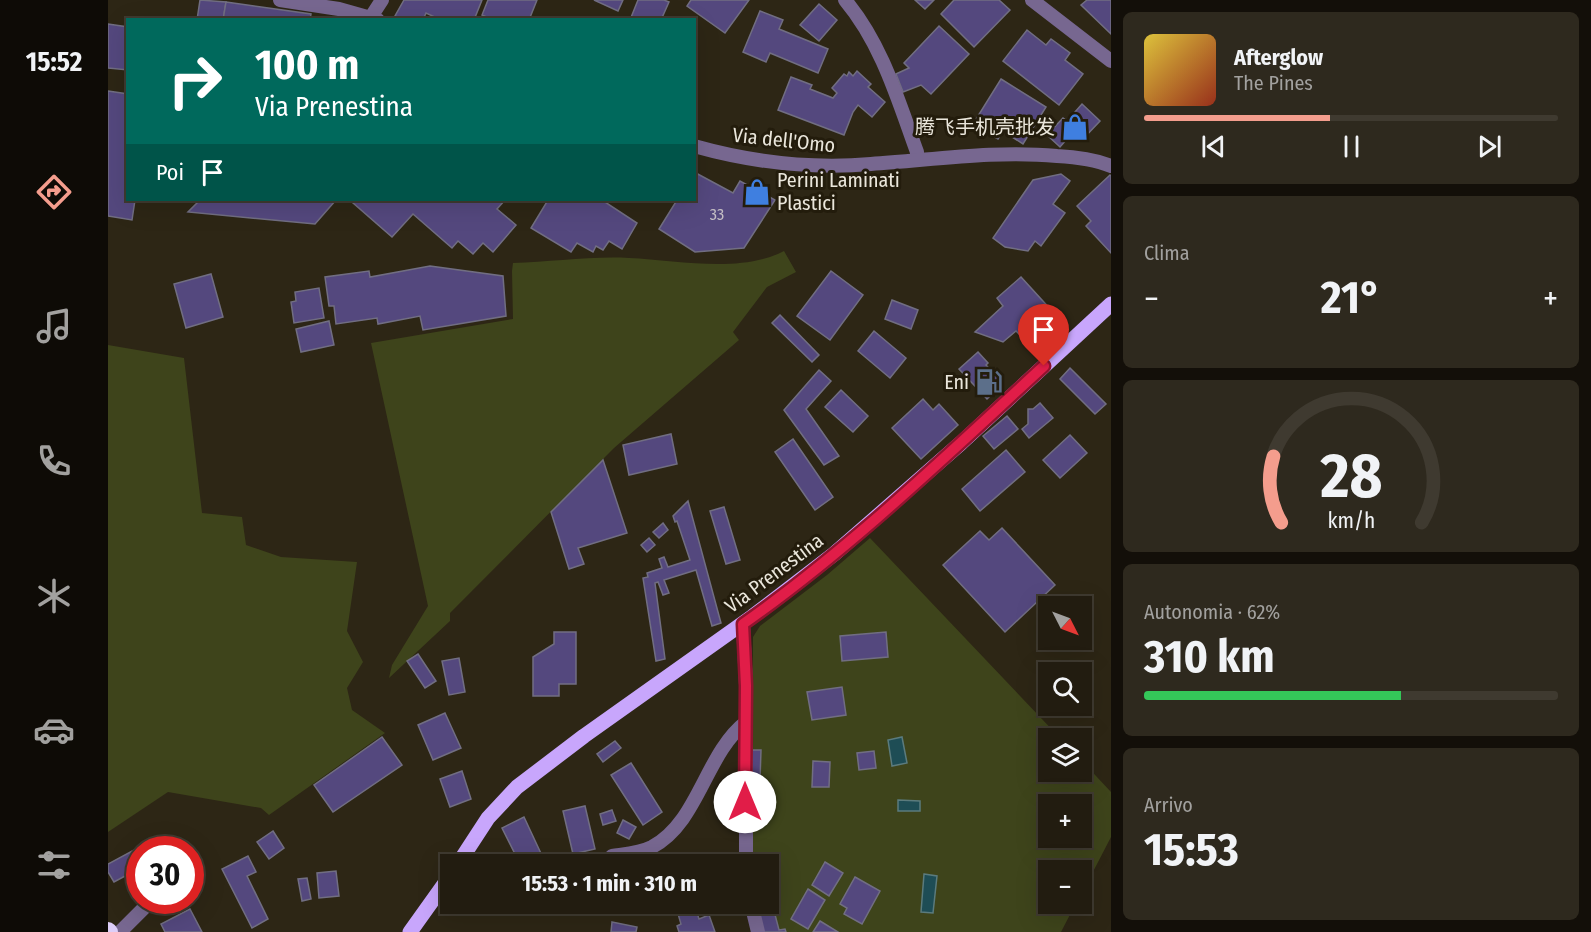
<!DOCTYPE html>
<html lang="it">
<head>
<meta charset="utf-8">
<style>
	:root { --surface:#221c10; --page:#2e291e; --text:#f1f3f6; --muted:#a2a19f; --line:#3f3a30; --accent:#f49d8d }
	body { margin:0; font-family:"Fira Sans Condensed","Noto Sans SC",sans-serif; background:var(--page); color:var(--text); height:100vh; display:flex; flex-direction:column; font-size:22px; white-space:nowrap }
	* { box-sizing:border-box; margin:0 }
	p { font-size:20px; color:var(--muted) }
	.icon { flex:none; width:33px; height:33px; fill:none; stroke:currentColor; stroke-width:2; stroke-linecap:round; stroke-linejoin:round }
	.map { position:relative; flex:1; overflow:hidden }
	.sheet { display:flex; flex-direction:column; gap:12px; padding:12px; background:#130f09; width:480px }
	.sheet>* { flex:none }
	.hud { position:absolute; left:18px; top:18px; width:570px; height:183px; border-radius:0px; box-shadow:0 6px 24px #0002,0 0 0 2px var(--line); background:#00695c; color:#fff; overflow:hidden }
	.needle { width:39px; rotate:132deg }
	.fabs { position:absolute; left:930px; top:596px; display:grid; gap:12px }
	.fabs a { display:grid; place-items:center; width:54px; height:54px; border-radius:0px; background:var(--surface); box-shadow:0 6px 24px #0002,0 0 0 2px var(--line); font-size:30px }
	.speed { position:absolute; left:18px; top:836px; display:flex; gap:12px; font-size:30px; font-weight:700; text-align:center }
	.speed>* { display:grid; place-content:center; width:78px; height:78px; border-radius:50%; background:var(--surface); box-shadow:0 6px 24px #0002,0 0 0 2px var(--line); line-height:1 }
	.speed .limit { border:9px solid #d22; background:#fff; color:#111 }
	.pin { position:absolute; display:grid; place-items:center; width:51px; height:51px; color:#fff; margin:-62px -26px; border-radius:50% 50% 50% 0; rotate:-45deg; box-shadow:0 0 6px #0007 }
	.pin .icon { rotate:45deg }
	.me { position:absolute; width:66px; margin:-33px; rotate:0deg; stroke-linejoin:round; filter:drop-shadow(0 0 4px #0008) }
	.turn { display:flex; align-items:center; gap:21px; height:126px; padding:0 30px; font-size:27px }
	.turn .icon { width:78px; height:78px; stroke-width:2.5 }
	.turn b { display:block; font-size:42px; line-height:51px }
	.then { display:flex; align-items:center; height:57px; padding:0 30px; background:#0003; gap:12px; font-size:22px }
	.big { font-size:45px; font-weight:700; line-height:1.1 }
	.sheet .tile { flex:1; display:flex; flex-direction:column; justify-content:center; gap:9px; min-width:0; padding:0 21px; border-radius:9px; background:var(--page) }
	.sheet .dial { align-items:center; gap:0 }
	.dial svg { height:156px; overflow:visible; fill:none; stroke:var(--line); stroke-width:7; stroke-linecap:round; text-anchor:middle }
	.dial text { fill:var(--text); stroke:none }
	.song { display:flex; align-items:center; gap:18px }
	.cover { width:72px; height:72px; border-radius:9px; background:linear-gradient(135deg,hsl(50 70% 55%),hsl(10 70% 35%)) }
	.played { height:6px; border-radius:3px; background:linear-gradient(90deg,var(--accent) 45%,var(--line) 45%) }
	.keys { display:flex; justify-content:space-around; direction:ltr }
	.heat { display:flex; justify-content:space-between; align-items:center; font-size:33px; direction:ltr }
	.charge { height:9px; border-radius:4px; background:linear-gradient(90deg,#34c759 62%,var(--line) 0) }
	.trip { position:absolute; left:332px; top:854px; width:339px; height:60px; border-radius:0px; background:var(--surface); box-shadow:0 6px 24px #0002,0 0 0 2px var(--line); font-weight:700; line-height:60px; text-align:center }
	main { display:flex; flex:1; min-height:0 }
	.tabs { display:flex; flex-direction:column; width:108px; justify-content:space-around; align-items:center; background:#0e0b06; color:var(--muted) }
	.tabs .icon { width:42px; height:42px }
	.tabs .active { color:var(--accent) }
	.tabs b { font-size:27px; color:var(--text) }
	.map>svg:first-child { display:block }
</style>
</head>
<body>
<main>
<nav class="tabs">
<b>15:52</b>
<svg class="icon active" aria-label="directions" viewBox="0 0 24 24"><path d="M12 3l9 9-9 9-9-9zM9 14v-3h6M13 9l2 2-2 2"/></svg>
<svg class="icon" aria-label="music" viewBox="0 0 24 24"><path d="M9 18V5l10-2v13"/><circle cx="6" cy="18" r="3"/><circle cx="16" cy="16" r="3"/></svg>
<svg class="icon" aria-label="phone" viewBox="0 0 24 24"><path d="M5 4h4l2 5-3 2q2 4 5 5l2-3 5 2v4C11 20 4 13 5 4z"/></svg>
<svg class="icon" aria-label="climate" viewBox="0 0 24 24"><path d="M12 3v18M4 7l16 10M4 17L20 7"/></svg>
<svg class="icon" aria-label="car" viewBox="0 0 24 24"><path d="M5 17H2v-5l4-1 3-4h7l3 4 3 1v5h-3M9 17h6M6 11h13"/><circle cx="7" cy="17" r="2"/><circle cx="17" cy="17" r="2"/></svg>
<svg class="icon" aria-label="filters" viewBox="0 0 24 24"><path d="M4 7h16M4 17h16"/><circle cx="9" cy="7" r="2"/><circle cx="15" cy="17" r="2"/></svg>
</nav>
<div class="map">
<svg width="1003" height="932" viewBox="0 0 1003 932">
	<rect width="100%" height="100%" fill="#2d2615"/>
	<g fill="#3e441b" fill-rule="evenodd">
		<path d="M676,251l12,21 -29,15 -34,45 6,8 -125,108 -164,165v8l-61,57 3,-13 36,-59 -57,-263 142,-24 -1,-48 1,-8c38,-1 78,-7 116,-5 48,2 111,16 155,-7z"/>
		<path d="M0,345l76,13 18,155 40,4 4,28 35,12 76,5 -10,69 16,31 -16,26 5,22 33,23 -116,82 -8,-7 -93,-16 -60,40z"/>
		<path d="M762,538l190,200h-12v33h34v-10l29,31v45l-29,56v-23h-34v33h28l-15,29h-297l-9,-29h13v-39h-17l2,-227 7,-11 67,-51zM940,804h34v33h-34z"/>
	</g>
	<g fill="#1e4d55" stroke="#5b7b7d" stroke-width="1.5">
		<path d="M794,737l5,26 -15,3 -4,-26z"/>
		<path d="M790,800l22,1v10h-22z"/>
		<path d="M816,874l13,2 -4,37 -12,-1z"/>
	</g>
	<g fill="#54487e" stroke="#716e82" stroke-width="1.5">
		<path d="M92,0l26,2 -3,18h-26z"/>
		<path d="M296,0h78l-8,20h-33l-15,-7 -3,7h-19l-9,-4z"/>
		<path d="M380,0h49l-8,20h-36l-11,-5z"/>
		<path d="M486,0h29l-5,11z"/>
		<path d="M530,0h26l5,2 -8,18h-31z"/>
		<path d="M583,0h58l-24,33 -38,-27z"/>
		<path d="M807,0h19l-9,9z"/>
		<path d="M846,0h45l11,10 -36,37 -33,-33z"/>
		<path d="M979,0h24v34l-30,-29z"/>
		<path d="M118,2l85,12 -1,6h-87z"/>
		<path d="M711,4l18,16 -18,21 -19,-16z"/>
		<path d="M652,11l23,9 -4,9 49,20 -10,24 -48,-20 -4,9 -23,-10z"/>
		<path d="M0,24l20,3v43l-20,-2z"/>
		<path d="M831,26l30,28 -38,40 -10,-9 -18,7 -7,-18 13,-6 -5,-5z"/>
		<path d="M919,30l19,15 5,-6 19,14 -5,7 18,14 -24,31 -56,-44z"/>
		<path d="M749,71l14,13 -3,3 17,15 -13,15 -14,-12 -5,7 -9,23 -66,-25 13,-33 21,8 -2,4 23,9 4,-5 -5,-5 12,-14 3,2 2,-4 4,4z"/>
		<path d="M893,79l45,28 -23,37 -20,-13 -5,8 -25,-15z"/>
		<path d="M0,91l20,3v106h7l-3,20 -24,-4z"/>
		<path d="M974,104l18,17 -18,19 -9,-8 -13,15 -13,-12 16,-17 4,3z"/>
		<path d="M586,172l39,21 7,-12 35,19 -31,48 -49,4 -36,-23 18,-29h17z"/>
		<path d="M953,174l9,7 -17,23 12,9 -24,33 -6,-5 -7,10 -23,-4 -12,-9 40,-58z"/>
		<path d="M1002,175l1,1v77l-25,-27 5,-5 -14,-15z"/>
		<path d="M92,200h136l-21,24 -127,-12z"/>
		<path d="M247,200h150l-8,9 19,16 -23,27 -10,-9 -10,11 -15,-13 -6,7 -39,-34 -21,23 -40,-35z"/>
		<path d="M440,200h54l35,23 -15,26 -13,-8 -6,9 -7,-4 -3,6 -16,-9 -6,9 -40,-24z"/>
		<path d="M322,266l73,10 3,40 -83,14 -3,-14 -42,8 -1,-6 -41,6 -2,-18h-5l-4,-29 44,-6 1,6z"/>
		<path d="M723,271l32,24 -33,45 -33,-24z"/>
		<path d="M103,274l12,43 -37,11 -12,-44z"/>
		<path d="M913,277l31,34 -29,27 -7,-7 -13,11 -28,-10 28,-26 -6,-8z"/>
		<path d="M211,288l5,30 -30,5 -3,-21 5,-1 -1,-9z"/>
		<path d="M784,300l26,10 -7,19 -26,-10z"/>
		<path d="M672,315l39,40 -7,7 -40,-39z"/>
		<path d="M221,321l5,24 -33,7 -5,-23z"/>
		<path d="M766,331l32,27 -16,20 -32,-27z"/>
		<path d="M870,352l10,11 -2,2 17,19 -16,15 -28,-30z"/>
		<path d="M962,368l36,36 -11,10 -35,-35z"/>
		<path d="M711,370l12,11 -25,28 33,47 -15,9 -40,-55z"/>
		<path d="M733,390l27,26 -15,16 -28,-25z"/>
		<path d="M815,399l10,11 6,-6 19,21 -37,34 -29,-31z"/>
		<path d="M932,403l13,15 -24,20 -7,-9 6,-5v-15h5z"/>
		<path d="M899,416l11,13 -24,20 -11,-13z"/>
		<path d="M563,434l6,30 -48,11 -6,-30z"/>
		<path d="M962,435l17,18 -27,25 -17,-18z"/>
		<path d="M685,439l40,58 -18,13 -40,-58z"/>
		<path d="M898,450l19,22 -45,39 -18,-22z"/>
		<path d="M495,460l24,73 -49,15 6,16 -15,5 -18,-57z"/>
		<path d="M580,501l33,122 -9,3 -16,-56 -32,10 5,13 -6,2 -5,-13 -3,1 10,76 -9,2 -13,-83 5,-1 -1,-4 15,-5 -3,-9 5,-2 4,10 22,-7 -13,-39 -2,1 -2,-6z"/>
		<path d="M616,507l16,53 -14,4 -16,-53z"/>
		<path d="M555,523l5,7 -9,8 -6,-6z"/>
		<path d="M894,528l53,57 -50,47 -62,-67 37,-34 9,9z"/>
		<path d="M541,538l6,7 -8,7 -6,-7z"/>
		<path d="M446,632h22v52h-17v12h-26v-39l21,-13z"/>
		<path d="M778,632l2,25 -46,4 -2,-25z"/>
		<path d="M310,654l18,27 -11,7 -18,-27z"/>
		<path d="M351,658l6,34 -16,3 -7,-34z"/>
		<path d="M734,687l4,28 -34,5 -5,-28z"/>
		<path d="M337,713l16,35 -28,12 -15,-35z"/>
		<path d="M274,737l20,28 -69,47 -19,-27z"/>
		<path d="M507,741l6,7 -18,14 -6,-8z"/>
		<path d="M642,750h11l-1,30 -11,-1z"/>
		<path d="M766,751l2,17 -17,2 -2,-17z"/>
		<path d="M705,761l17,1 -1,25h-17z"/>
		<path d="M523,763l31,49 -19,13 -32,-50z"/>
		<path d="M354,771l9,28 -21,8 -10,-28z"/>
		<path d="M477,806l10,43 -22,5 -10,-43z"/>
		<path d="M504,810l4,11 -13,4 -3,-11z"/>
		<path d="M416,817l20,43 -8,4h-16l-18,-36z"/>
		<path d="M515,820l13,7 -7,12 -12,-6z"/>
		<path d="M165,831l11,17 -15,11 -12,-17z"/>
		<path d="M28,849l4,6v13l-26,14 -6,-10v-8z"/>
		<path d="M140,856l8,16 -9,4 21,43 -16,9 -30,-59z"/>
		<path d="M494,856l2,8h-31z"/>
		<path d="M589,857l2,7h-30z"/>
		<path d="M717,862l18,11 -14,23 -17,-11z"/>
		<path d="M228,871l3,25 -20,2 -2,-25z"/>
		<path d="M747,877l25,14 -18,33 -18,-10 3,-6 -7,-4z"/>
		<path d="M199,878l4,21 -9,2 -4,-22z"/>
		<path d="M700,889l17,11 -17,29 -17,-10z"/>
		<path d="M580,903h6l5,16 10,-4 6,17h-36l-2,-6 4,-2 -5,-17z"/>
		<path d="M665,907l6,23 6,-1 1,3h-24l-5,-21z"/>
		<path d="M82,909l12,23h-37l-4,-8z"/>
		<path d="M712,921l18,11h-25z"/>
		<path d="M504,922l25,5 -1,5h-25z"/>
	</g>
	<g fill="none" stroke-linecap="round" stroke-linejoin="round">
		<g stroke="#776790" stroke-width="14">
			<path d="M172,0l59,9 39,11"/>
			<path d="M737,0c37,44 53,100 72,152v8"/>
			<path d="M924,0l79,61"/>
			<path d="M263,17l11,-17"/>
			<path d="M586,146c57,16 118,23 177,18 62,-4 124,-14 186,-8 19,1 37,3 54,10"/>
			<path d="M635,624l3,61v179"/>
			<path d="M504,856c13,-2 28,-3 40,-9 47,-25 53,-93 94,-125"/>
			<path d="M643,903l7,29"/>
			<path d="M12,932l32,-32"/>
		</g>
		<g stroke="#c8a6fc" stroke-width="15">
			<path d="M350,864l30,-46 29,-31 67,-51 169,-120 81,-62 127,-111 150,-139"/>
			<path d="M302,932l40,-56"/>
		</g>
		<path stroke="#ddcef8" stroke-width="18" d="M0,931l1,1"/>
	</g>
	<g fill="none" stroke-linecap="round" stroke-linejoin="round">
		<defs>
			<path id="route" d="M637,802l1,-116 -3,-62c108,-76 204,-169 301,-258"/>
		</defs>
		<use href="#route" stroke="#92132f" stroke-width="15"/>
		<use href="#route" stroke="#e11d48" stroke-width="10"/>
	</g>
	<defs>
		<symbol id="shop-bare" viewBox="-9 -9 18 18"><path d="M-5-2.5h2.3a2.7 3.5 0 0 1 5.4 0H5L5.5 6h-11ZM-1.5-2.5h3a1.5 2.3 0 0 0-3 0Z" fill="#3f7fe0" stroke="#231c0c" stroke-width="2.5" paint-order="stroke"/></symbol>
		<symbol id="fuel-bare" viewBox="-9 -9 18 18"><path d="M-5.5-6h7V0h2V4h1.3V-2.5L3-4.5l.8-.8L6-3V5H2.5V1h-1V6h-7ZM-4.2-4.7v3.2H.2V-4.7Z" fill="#5c6f8a" stroke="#231c0c" stroke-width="2.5" paint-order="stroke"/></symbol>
	</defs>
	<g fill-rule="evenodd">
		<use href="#shop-bare" x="948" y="108" width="38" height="38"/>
		<use href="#shop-bare" x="630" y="173" width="38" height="38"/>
		<use href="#fuel-bare" x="862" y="363" width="38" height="38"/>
	</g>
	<g text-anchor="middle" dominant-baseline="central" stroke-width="6" stroke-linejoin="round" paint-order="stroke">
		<g font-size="16" fill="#c4bec4">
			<text x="609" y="214">33</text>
		</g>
		<g font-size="20" fill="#eae6db" stroke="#231c0c" text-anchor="end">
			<text x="947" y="127">腾飞手机壳批发</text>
			<text x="669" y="180" text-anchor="start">Perini Laminati<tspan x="669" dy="23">Plastici</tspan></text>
			<text x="861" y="382">Eni</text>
		</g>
		<g font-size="20" fill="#eae6db" stroke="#231c0c">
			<text transform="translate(676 140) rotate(6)">Via dell'Omo</text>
			<text transform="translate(666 573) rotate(-37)">Via Prenestina</text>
		</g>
	</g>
</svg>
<div class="fabs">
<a><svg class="needle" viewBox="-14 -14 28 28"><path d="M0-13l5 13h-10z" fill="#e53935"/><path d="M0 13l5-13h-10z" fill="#a2a19f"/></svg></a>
<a><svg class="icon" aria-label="search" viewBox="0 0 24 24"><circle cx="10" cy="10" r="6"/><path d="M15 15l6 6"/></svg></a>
<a><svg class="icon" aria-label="layers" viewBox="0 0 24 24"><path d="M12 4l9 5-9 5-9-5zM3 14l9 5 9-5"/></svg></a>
<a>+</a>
<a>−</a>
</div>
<div class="speed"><div class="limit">30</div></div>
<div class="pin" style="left:936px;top:366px;background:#d93025"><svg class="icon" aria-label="arrive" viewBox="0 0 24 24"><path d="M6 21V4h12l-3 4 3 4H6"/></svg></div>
<svg class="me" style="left:637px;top:802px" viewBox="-20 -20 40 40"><circle r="19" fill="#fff"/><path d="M0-13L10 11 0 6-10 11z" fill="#e11d48"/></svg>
<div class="trip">15:53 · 1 min · 310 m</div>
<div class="hud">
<div class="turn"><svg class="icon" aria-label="right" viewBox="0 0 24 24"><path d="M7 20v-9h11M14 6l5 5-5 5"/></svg><div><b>100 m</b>Via Prenestina</div></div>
<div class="then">Poi<svg class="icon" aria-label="arrive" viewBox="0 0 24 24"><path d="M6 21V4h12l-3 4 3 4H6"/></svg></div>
</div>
</div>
<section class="sheet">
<div class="tile">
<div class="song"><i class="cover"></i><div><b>Afterglow</b><p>The Pines</p></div></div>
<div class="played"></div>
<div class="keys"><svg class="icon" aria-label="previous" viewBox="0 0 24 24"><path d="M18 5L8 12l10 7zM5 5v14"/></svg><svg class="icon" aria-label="pause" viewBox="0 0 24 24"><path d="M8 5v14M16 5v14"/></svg><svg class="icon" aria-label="next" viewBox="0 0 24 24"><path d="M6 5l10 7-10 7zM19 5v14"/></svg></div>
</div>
<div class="tile"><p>Clima</p>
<div class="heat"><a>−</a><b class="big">21°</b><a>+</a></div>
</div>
<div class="tile dial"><svg viewBox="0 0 100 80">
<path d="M14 69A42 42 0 1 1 86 69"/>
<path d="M14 69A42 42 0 0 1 10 35" stroke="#f49d8d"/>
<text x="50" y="56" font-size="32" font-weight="700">28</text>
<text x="50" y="72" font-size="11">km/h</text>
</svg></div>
<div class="tile"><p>Autonomia · 62%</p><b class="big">310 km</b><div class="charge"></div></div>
<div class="tile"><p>Arrivo</p><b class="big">15:53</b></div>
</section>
</main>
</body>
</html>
